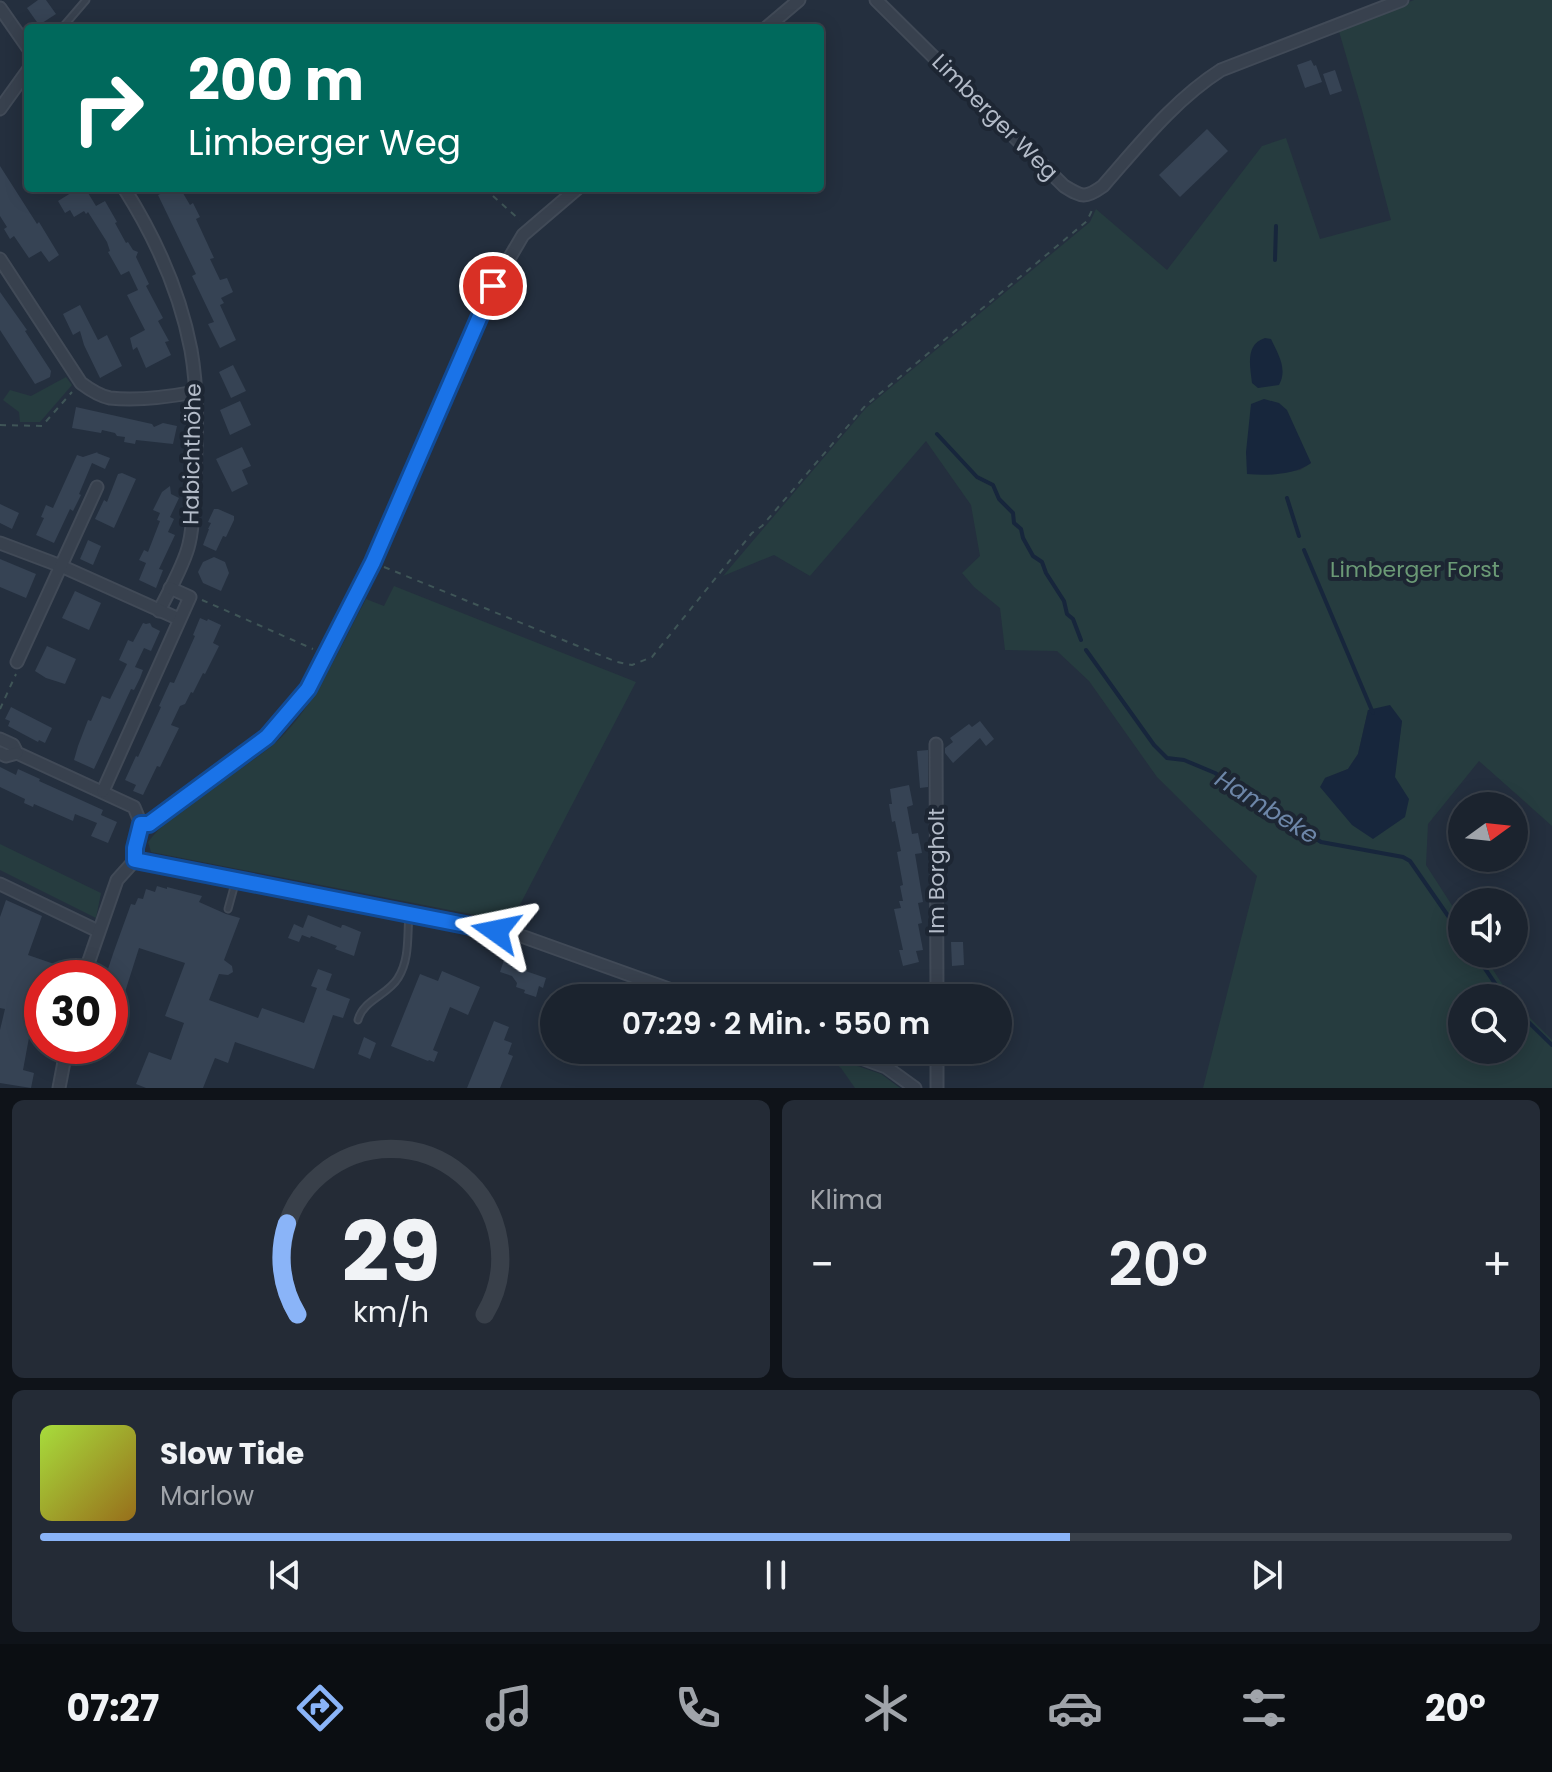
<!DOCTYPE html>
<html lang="de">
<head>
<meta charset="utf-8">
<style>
	:root { --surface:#1b232e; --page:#242b36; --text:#f1f3f6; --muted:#a0a4aa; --line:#39404a; --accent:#8ab4f8 }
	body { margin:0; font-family:Poppins,sans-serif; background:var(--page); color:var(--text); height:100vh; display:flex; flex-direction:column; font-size:30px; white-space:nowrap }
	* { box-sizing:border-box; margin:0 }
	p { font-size:26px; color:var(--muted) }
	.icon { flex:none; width:44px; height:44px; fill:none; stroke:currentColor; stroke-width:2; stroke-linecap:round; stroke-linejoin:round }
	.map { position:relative; height:1088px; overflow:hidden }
	.side { display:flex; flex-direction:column; gap:12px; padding:12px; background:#0f1319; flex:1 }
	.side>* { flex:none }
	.hud { position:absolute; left:24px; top:24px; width:800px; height:168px; border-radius:8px; box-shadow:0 4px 20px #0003,0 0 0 2px var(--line); background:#00695c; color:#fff; overflow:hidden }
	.needle { width:52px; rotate:75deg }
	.tools { position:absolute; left:1448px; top:792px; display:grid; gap:16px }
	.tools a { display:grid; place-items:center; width:80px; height:80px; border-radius:50%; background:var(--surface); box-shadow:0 4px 20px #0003,0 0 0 2px var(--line); font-size:40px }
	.speed { position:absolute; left:24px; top:960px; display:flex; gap:16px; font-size:40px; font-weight:700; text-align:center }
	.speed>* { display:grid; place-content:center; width:104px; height:104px; border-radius:50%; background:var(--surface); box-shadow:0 4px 20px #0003,0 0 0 2px var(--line); line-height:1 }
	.speed .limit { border:12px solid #d22; background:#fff; color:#111 }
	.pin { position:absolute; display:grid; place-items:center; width:68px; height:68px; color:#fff; margin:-34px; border:4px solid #fff; border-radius:50%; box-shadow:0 2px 8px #0007 }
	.me { position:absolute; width:88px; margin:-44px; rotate:282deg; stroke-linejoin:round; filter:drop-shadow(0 0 6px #0008) }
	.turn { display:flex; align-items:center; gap:28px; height:168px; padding:0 32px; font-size:36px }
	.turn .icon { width:104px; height:104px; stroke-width:2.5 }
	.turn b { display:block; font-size:56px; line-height:68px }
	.big { font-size:60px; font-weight:600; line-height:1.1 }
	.side .widget { flex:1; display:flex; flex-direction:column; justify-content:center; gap:12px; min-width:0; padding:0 28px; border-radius:12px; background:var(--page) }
	.side .dial { align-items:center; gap:0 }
	.dial svg { height:208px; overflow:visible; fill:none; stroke:var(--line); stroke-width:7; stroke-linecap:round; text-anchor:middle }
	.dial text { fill:var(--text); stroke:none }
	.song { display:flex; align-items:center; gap:24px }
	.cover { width:96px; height:96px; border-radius:12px; background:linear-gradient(135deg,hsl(80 70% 55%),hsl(40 70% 35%)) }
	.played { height:8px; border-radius:4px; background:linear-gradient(90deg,var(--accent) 70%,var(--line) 70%) }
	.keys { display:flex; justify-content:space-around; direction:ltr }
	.heat { display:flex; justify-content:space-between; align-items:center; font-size:44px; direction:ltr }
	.side .tiles { flex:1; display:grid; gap:12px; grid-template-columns:1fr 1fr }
	.widget:last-child { grid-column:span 2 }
	.trip { position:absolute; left:540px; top:984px; width:472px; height:80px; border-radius:40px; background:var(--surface); box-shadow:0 4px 20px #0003,0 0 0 2px var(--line); font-weight:600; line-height:80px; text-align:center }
	.menu { display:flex; height:128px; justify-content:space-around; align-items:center; background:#0b0e12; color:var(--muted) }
	.menu .icon { width:56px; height:56px }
	.menu .on { color:var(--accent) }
	.menu b { font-size:36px; color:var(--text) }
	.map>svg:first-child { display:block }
</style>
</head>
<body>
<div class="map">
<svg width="1552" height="1088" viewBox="0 0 1552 1088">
	<rect width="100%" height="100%" fill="#242f3e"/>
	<g fill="#263c3f" fill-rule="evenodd">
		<path d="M1414,0h138v826l-73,-65 -51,63 -2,41 36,56v33h21l28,44h-49v52h52v-48l38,38v48h-349l54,-212 -100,-99 -68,-96 -32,-30 -52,-1 -5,-42 -26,-21 -12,-14 18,-17 -9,-51 -45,-64 -116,135 -36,-21 -51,21 143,-168 224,-186 6,-13 71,61 95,-124 24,-8 34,101 71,-19 -29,-110 -24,-82zM1286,410l25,53 -11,7 -13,2zM1368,710l34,11 -8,56 -69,1 23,-9 10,-15z"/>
		<path d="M66,377l6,8 -32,37h-20l-1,-10 -16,-12 7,-10 21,6z"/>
		<path d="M394,586l242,96 -125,240 -360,-70 -3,-10c33,-42 85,-64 126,-98 41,-36 66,-98 92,-145l18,7z"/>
		<path d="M0,844l101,49 -5,25 -96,-48z"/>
		<path d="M825,1055l56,19 19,14h-45l-14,-20z"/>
	</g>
	<g fill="#17263c">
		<path d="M1265,338l6,1c7,15 17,30 8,46l-21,3 -6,-5c-2,-17 -7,-39 13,-45z"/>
		<path d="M1264,399l15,4 8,7 24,53c-17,12 -44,13 -64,11l-1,-22 5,-48z"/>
		<path d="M1390,705l12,16 -7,56 14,22 -4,18 -32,22 -21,-14 -32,-38 5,-9 23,-9 10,-15 10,-44z"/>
	</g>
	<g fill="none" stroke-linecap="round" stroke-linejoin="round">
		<g stroke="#17263c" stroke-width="4">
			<path d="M1275,260l1,-34"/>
			<path d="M937,434l40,43 16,8 6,14 14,14 1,10 7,6 2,9 10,18 9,6 4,11 18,28 3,13 6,5 8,21"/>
			<path d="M1287,498l12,38"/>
			<path d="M1304,550l69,163"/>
			<path d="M1086,650l68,95 13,13 17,2 31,13 106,69 82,15 7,4 52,75"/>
			<path d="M1475,954l30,44"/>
			<path d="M1514,1008l38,37"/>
		</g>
	</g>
	<g fill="#364354">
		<path d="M38,0h8l10,14 -17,11 -12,-17z"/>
		<path d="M1311,60l3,6 2,-1 6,17 -17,6 -8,-23z"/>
		<path d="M1335,70l7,21 -12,4 -7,-21z"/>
		<path d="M1207,129l21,22 -48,46 -21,-22z"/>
		<path d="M0,166l37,58 2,-2 20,33 -10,7 -8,-11 -12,7 -15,-22 -4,3 -6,-10 3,-2 -7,-11z"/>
		<path d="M79,188h6l11,18 9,-5 12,21 -2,1 11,20 2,-1 5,8 5,2 -2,5 13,27 -3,2 17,32 -5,3 11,20 -4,1 6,13 -25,13 -9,-21 -4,3 -3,-12 15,-8 -18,-35 11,-5 -9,-19 -8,4 -13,-23 2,-1 -3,-9 -19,-30 -2,2 -2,-3 -10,6 -4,-7 -5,3 -7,-12z"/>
		<path d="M173,188h7l10,17 3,-2 7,14 -4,2 18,39 -4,1 10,21 7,-2 6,14 -12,6 3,5 -4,2 16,35 -16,8 -12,-24 6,-2 -22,-46 4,-2 -38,-79z"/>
		<path d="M0,292l27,38 -2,1 26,40 -1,6 -6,3 -9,4 -35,-54z"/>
		<path d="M80,305l18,35 9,-5 15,31 -22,12 -16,-33 -4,-14 -7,4 -10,-21z"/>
		<path d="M233,365l13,26 -15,7 -12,-26z"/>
		<path d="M240,401l11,24 -21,10 -10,-25z"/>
		<path d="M76,407l76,17 2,3 9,-4 14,3 -4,18 -37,-4 -1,4 -11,-2 1,-5 -8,-1 -2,-3 -13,-3 -1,3 -29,-5z"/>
		<path d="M242,447l9,19 -9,4 6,14 -16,8 -16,-33z"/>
		<path d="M98,452l-1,1 13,5 -5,11 -13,-6 -13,31 2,1 -8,16 -3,-2 -16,34 -18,-8 8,-17 -3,-1 5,-12 7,3 24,-53 6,2z"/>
		<path d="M122,473l14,6 -22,49 -19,-9 9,-19 3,2 11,-28z"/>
		<path d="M170,486l1,8 8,4 -9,19 4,2 -6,13 7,3 -16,34 4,1 -7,18 -17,-8 7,-17 -7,-3 5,-10 4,2 12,-31 -3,-1 3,-7 -7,-3 9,-18z"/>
		<path d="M0,504l19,9 -7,16 -12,-6z"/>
		<path d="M214,509h4l16,7v4l-8,17 -3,-1 -7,15 -13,-6 6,-16h-1l3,-6 -3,-1z"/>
		<path d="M88,540l13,6 -8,19 -13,-6z"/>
		<path d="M214,557l11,5 4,11 -8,18 -18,-8 -5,-11 5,-10z"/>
		<path d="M0,559l36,15 -10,24 -26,-11z"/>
		<path d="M75,591l26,12 -12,27 -27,-12z"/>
		<path d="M200,618l7,3 1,-2 13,6 -8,18 6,3 -14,28 -2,-1 -10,20 -2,-1 -6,12 -5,2 -9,19 8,3 -19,39 -3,-1 -14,29 -10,-4 3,-6 -11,-5 11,-24 2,1 23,-50 -2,-1 11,-24 4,1 21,-47 -2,-1z"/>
		<path d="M143,623l3,1 4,-1 2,4 8,4 -9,20 -7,-3 -9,19 8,3 -3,8 -6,12 -3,-1 -37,80 -20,-9 4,-14 10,-26 3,1 11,-25 8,3 17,-35 -8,-4 9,-20 5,2z"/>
		<path d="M47,646l29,13 -11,25 -19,-6 -11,-7z"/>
		<path d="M11,707l41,21 -7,15 -6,-3 -1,2 -30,-16 2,-5 -5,-2z"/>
		<path d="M980,721l14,18 -8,7 -6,-8 -27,25 -8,-10v-5l8,-6 -3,-4 19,-14 3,3z"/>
		<path d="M928,750v37l-8,1 -3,-37z"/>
		<path d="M0,767l16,8 2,-6 22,10 -1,2 64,29 -2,5 16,7 -9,21 -17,-7 6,-13 -22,-9 -2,7 -39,-17 -1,3 -9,-4 1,-4 -25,-12z"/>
		<path d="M909,785l4,20 -6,2 5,27 6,-1 4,20 -7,1 8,48 -5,1 4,20 -4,1 5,26 -7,1 3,11 -16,4 -4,-16h4l-9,-41 7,-1 -2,-7h4l-3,-15 3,-1 -6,-33 4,-1 -6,-30 -3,1 -3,-18h3l-2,-15z"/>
		<path d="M157,886l10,3v-2l35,9 -3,6 27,12 14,4 -16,42 8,6 1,6 -5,3 -9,-1 -10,26 49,18 4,-10 42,15 13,-35 -6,-2 7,-17 14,5 -6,16 24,9 -7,19 -10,-3 -19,54 -79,-27 -7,21 -13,-5 -12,30h-57l-10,-4 13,-32 22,8 13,-37 -19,-7 20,-53 -46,-15 -27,85h-2v-55h-5l9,-27 17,-47 4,1 3,-7 5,1 3,-10 9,3z"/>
		<path d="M6,900l36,16 -14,39 32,11 -4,12h-14v23l-6,16 -3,-1 -10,54 11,3 -3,15 -31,-5v-53l5,-21 -5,-1v-91z"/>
		<path d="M308,915l33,13 1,-3h2l17,7 -7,24 -19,-7 2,-3 -26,-10 -1,2 -8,-3 -3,7 -11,-4 6,-14 9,4z"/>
		<path d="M951,942h12l1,23 -12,1z"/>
		<path d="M504,960l10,4v3l32,11 -3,10 -4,-2 -3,11 -12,-4 1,-3 -9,-3 1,-4 -5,-7 -12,-4z"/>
		<path d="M442,971l38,16 -12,28 -18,-8 -17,43 5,2 -4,10 -5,-2 -1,1 -37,-15 29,-72 18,7z"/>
		<path d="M494,1021l15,6 -5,13 8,3 -4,11 5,2 -13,32h-33z"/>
		<path d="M364,1037l12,6 -6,16 -12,-5z"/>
	</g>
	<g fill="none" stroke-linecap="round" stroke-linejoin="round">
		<defs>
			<g id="service">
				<path d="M62,28l24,-28"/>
				<path d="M228,909l8,-29"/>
				<path d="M358,1020c5,-20 30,-25 40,-42 12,-19 9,-42 11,-63"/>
			</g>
			<g id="minor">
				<path d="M876,0l188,186c18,11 21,13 39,0 36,-41 71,-86 118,-116l181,-70"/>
				<path d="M0,8l28,40"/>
				<path d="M766,28l33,-28"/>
				<path d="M0,109l28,-39"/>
				<path d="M124,188c31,49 56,104 67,162 7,40 6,81 4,121 -1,21 -1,54 -6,73 -4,19 -21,49 -30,67"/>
				<path d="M0,259l81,124c8,6 18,13 29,15 28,3 58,-1 85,-6"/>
				<path d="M0,543l61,23 118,53"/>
				<path d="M17,662l80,-175"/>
				<path d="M0,739l13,6 4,8 117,54 7,17"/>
				<path d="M936,744l1,254"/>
				<path d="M0,753l6,3 11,-3"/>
				<path d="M103,791l87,-194 -20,-9"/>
				<path d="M141,824h8l118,-87 41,-48 65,-127 120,-276 30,-51 55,-47"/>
				<path d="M135,860l389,77 170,61"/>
				<path d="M0,884l98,47"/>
				<path d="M83,978l34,-98 18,-20v-12l6,-24"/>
				<path d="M839,1050l47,17 29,21"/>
				<path d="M937,1050v38"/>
				<path d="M59,1088l8,-42"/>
			</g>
		</defs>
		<use href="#service" stroke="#414a57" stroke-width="9"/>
		<use href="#minor" stroke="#414a57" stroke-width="15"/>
		<g stroke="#3f5557" stroke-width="2" stroke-dasharray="6 6" stroke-linecap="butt">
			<path d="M484,188l36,32"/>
			<path d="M0,425l42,1 30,-34"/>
			<path d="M384,567l233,95 15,3 20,-8 100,-124 10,-7 103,-120 222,-185 6,-13"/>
			<path d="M202,600l111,49"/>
			<path d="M0,709l16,-35"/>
		</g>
		<use href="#service" stroke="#38414e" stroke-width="5"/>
		<use href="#minor" stroke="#38414e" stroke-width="11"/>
	</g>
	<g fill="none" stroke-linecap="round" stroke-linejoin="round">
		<defs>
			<path id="route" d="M493,286l-120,276 -65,127 -41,48 -118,87h-8l-6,24v12l361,71"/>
		</defs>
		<use href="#route" stroke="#114b97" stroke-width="20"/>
		<use href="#route" stroke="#1a73e8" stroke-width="14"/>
	</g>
	<g text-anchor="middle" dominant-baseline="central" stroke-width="8" stroke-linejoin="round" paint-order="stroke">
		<g font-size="22" fill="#b4bcc9" stroke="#1d2633">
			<text transform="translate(995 117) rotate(45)">Limberger Weg</text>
			<text transform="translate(192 454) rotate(-89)">Habichthöhe</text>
			<text transform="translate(936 871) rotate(-90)">Im Borgholt</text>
		</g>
		<g font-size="22" fill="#6b9a76" stroke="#1d2633">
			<text x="1415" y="569">Limberger Forst</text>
		</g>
		<g font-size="24" font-style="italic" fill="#6d86a8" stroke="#1d2633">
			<text transform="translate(1267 807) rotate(32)">Hambeke</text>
		</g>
	</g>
</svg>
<div class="tools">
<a><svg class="needle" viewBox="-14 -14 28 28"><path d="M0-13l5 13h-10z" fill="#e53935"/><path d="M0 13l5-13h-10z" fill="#a0a4aa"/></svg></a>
<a><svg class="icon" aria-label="sound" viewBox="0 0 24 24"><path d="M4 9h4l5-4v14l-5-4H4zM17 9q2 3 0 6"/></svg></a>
<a><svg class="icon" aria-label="search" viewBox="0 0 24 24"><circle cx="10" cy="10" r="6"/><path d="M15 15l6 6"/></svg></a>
</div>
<div class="speed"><div class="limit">30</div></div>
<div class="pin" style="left:493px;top:286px;background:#d93025"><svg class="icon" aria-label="arrive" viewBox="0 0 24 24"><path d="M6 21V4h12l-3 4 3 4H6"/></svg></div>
<svg class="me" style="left:496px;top:931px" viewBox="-20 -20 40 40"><path d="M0-17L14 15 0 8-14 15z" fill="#1a73e8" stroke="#fff" stroke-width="4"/></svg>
<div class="trip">07:29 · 2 Min. · 550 m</div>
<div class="hud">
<div class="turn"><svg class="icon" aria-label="right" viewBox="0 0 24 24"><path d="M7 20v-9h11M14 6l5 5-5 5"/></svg><div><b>200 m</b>Limberger Weg</div></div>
</div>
</div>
<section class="side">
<div class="tiles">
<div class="widget dial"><svg viewBox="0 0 100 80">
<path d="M14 69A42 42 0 1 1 86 69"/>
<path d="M14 69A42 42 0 0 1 10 34" stroke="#8ab4f8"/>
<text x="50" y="56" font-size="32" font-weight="700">29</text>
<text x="50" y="72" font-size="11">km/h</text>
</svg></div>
<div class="widget"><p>Klima</p>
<div class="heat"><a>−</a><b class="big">20°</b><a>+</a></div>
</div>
<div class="widget">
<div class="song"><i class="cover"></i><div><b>Slow Tide</b><p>Marlow</p></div></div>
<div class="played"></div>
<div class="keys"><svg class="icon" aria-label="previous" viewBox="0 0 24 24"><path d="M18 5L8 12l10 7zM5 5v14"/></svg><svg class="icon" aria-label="pause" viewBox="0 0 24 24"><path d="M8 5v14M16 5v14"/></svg><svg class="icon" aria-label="next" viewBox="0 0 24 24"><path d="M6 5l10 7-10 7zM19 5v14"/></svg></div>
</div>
</div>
</section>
<nav class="menu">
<b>07:27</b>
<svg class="icon on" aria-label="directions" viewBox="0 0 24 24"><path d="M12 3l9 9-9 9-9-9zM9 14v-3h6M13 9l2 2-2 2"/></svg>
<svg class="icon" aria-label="music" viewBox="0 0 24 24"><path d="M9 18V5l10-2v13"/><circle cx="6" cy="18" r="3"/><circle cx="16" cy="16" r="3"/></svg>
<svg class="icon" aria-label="phone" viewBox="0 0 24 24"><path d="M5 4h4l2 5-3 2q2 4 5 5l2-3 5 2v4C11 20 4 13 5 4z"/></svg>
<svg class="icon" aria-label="climate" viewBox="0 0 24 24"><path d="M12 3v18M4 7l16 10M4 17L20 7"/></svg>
<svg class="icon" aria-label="car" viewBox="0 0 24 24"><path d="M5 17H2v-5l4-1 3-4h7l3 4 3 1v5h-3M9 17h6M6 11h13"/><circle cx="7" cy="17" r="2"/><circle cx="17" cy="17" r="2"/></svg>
<svg class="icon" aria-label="filters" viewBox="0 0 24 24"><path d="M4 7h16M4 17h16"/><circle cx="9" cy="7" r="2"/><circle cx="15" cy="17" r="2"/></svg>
<b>20°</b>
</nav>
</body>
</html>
